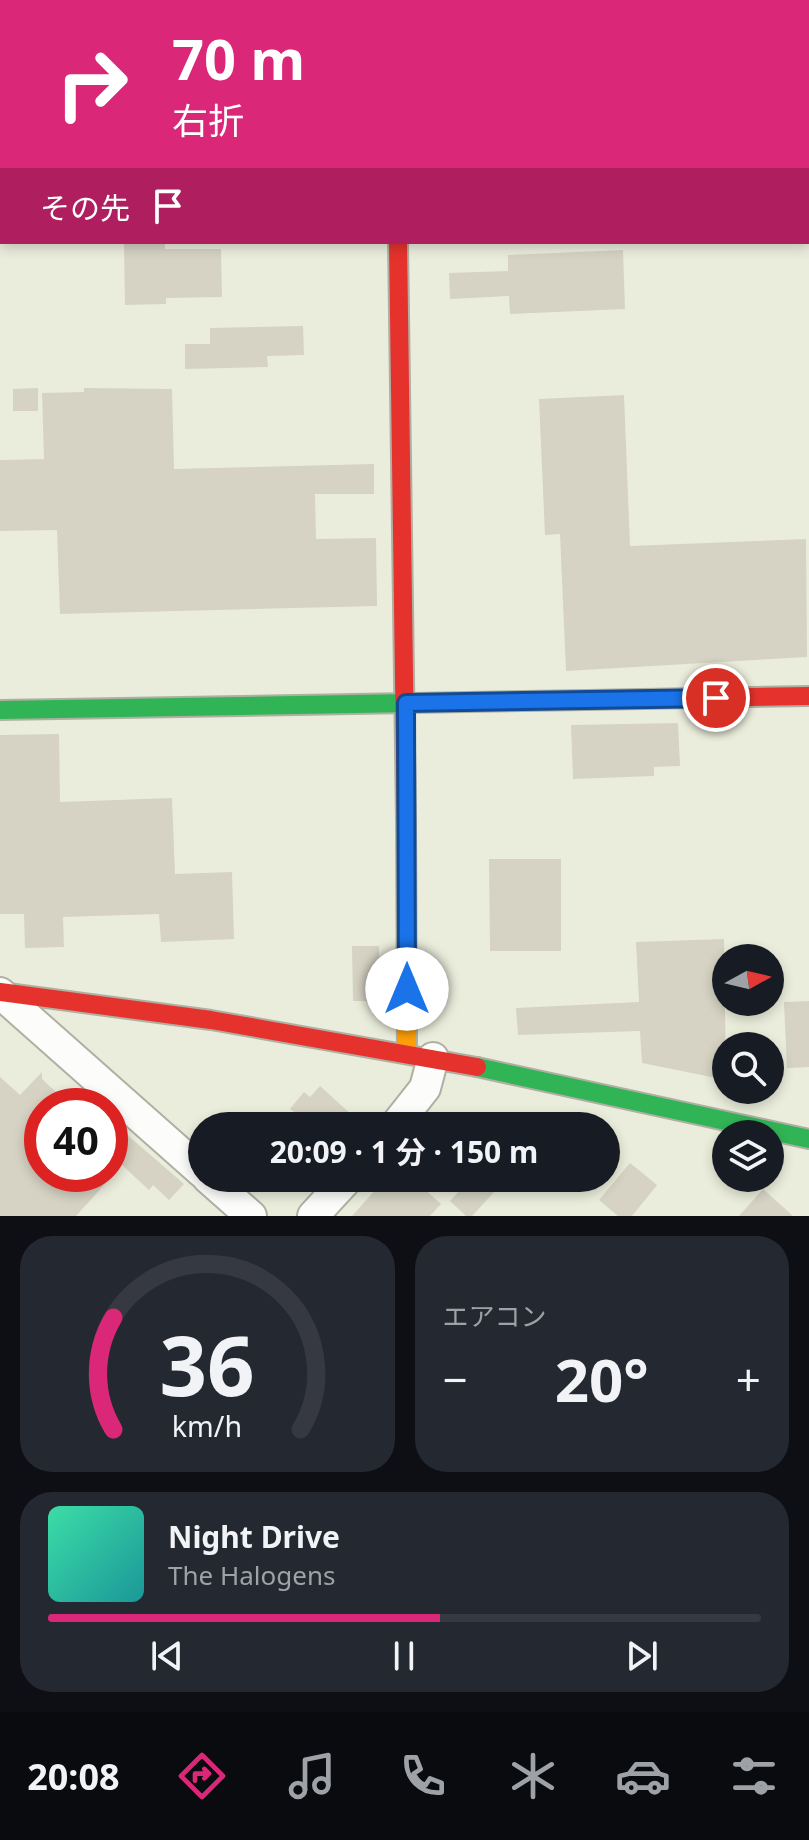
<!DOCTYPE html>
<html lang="ja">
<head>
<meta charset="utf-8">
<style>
	:root { --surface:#171b24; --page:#242831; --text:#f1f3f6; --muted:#9ea1a6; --line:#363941; --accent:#db2777 }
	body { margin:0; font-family:"Noto Sans","Noto Sans JP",sans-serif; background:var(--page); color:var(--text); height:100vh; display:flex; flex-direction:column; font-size:30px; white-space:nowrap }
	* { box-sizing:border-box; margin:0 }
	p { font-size:26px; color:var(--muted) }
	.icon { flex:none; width:44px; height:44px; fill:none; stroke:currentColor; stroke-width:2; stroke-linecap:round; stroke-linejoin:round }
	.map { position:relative; height:1216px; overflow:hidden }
	.details { display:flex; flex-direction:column; gap:20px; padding:20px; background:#0d0f14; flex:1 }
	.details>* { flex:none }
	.top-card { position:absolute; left:0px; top:0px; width:810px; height:244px; box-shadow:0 4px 12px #0003; background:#db2777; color:#fff; overflow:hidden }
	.needle { width:52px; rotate:82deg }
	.buttons { position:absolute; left:712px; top:944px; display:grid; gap:16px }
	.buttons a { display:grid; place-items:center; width:72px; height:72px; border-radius:50%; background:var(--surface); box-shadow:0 4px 12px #0003; font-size:40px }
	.speed { position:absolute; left:24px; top:1088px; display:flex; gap:16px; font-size:40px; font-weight:700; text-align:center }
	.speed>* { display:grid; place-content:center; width:104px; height:104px; border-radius:50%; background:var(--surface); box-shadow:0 4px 12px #0003; line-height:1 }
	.speed .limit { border:12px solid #d22; background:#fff; color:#111 }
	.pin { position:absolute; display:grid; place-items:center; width:68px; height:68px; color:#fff; margin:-34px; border:4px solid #fff; border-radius:50%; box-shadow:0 2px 8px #0007 }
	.me { position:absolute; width:88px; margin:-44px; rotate:0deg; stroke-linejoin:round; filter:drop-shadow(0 0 6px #0008) }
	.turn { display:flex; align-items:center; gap:28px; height:168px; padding:0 40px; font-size:36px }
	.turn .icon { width:104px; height:104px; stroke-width:2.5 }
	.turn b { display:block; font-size:56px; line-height:68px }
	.then { display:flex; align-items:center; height:76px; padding:0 40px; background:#0003; gap:16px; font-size:30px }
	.big { font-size:60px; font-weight:700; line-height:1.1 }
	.details .tile { flex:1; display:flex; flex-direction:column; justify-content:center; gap:12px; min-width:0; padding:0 28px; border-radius:32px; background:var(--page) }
	.details .dial { align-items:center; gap:0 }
	.dial svg { height:208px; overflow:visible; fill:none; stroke:var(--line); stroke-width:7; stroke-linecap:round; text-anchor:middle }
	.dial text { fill:var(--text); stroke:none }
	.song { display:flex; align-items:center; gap:24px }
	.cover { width:96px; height:96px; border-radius:12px; background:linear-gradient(135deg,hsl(160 70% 55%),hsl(180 70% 35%)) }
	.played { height:8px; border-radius:4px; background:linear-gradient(90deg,var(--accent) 55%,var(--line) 55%) }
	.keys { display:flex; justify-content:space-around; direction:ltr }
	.heat { display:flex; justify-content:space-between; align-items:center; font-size:44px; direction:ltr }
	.details .tiles { flex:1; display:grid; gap:20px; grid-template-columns:1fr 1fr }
	.tile:last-child { grid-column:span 2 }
	.trip { position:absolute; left:188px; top:1112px; width:432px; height:80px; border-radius:40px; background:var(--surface); box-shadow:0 4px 12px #0003; font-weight:700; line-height:80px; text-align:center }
	.menu { display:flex; height:128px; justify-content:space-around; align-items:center; background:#090b0e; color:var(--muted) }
	.menu .icon { width:56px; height:56px }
	.menu .current { color:var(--accent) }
	.menu b { font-size:36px; color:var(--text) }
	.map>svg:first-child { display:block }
</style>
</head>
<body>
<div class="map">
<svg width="809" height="1216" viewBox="0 0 809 1216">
	<rect width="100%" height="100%" fill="#ebeddc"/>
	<g fill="#d6d3c4">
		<path d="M165,243v6h56l1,48 -56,1v6l-41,1 -1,-61z"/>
		<path d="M623,250l2,59 -115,5 -1,-18 -59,3 -1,-26 59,-2v-16z"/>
		<path d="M303,326l1,29 -37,1 1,11 -83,2v-25h25v-16z"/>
		<path d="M38,388v23h-25v-22z"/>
		<path d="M84,388l88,1 2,80 200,-5v30h-59l1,45 60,-1 1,68 -317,8 -3,-84 -57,1v-71l44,-1 -2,-66 42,-1z"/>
		<path d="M624,395l6,151 176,-7 1,118 -241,14 -6,-137 -15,1 -6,-136z"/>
		<path d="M678,723l2,43 -26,1v9l-81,3 -2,-54z"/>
		<path d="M59,734l1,68 112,-4 3,76 57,-2 2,67 -73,3 -2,-28 -96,3 1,30 -39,1 -1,-34h-24v-179z"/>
		<path d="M489,859h72v92h-71z"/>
		<path d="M724,939l2,141 -84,-17 -2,-32 -122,4 -2,-27 123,-6 -3,-60z"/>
		<path d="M352,946h27l1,55h-27z"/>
		<path d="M809,1001v66l-22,1 -3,-66z"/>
		<path d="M42,1072v7l29,27h-29v68h68v-54l74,64 -15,16 -16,-15 -4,5 -27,-25 -46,51h-76v-139l20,18z"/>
		<path d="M320,1086l44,40h-80l12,-13 -6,-4 14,-17 6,5z"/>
		<path d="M630,1163l27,22 -25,31h-14l-19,-16z"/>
		<path d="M386,1178h26l29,26 -11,12h-78z"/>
		<path d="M471,1178h36l-35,38h-6l-16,-15z"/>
		<path d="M763,1189l30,27h-54z"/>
	</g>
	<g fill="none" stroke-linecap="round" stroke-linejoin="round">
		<defs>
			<g id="street">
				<path d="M0,993l202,179"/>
				<path d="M395,1126l30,-38 8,-30"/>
				<path d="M208,1178l43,38"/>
				<path d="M313,1216l35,-38"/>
			</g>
			<g id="fast">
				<path d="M0,710l587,-10"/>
				<path d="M477,1067l332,72"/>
			</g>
			<g id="slow">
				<path d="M394,0v2"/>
				<path d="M406,822l1,230"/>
			</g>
			<g id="jam">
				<path d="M398,242l8,580"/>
				<path d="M587,700l222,-4"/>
				<path d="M0,992l211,28 266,47"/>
			</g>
		</defs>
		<use href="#street" stroke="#afb0a3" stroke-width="34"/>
		<use href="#fast" stroke="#afb0a3" stroke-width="22"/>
		<use href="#slow" stroke="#afb0a3" stroke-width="22"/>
		<use href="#jam" stroke="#afb0a3" stroke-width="22"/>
		<use href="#street" stroke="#fcfcfa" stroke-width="30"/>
		<use href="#fast" stroke="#30b455" stroke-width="18"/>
		<use href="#slow" stroke="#ff9f0a" stroke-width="18"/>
		<use href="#jam" stroke="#e5322d" stroke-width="18"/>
	</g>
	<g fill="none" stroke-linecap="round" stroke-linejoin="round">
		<defs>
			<path id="route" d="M407,989l-1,-286 310,-5"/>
		</defs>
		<use href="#route" stroke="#114b97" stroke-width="20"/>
		<use href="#route" stroke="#1a73e8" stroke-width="14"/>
	</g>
</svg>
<div class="buttons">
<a><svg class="needle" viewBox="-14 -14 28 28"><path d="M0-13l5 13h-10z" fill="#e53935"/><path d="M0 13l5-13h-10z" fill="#9ea1a6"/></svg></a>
<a><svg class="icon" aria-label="search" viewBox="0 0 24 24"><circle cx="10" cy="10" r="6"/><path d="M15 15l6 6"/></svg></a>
<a><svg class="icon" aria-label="layers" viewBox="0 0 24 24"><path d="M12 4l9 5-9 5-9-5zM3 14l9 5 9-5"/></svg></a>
</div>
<div class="speed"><div class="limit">40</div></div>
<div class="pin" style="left:716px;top:698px;background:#d93025"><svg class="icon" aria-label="arrive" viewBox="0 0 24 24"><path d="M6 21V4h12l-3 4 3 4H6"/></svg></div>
<svg class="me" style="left:407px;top:989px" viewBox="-20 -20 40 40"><circle r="19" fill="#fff"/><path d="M0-13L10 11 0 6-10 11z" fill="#1a73e8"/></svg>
<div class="trip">20:09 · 1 分 · 150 m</div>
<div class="top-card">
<div class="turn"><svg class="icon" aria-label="right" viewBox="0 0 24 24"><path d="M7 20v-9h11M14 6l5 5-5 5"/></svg><div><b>70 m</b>右折</div></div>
<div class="then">その先<svg class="icon" aria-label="arrive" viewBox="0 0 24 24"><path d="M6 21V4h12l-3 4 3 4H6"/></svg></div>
</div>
</div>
<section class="details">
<div class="tiles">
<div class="tile dial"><svg viewBox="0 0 100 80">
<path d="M14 69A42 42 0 1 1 86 69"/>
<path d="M14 69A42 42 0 0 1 14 26" stroke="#db2777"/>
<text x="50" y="56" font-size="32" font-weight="700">36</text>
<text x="50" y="72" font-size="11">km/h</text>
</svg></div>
<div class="tile"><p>エアコン</p>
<div class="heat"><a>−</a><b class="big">20°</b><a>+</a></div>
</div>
<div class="tile">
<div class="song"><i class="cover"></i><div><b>Night Drive</b><p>The Halogens</p></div></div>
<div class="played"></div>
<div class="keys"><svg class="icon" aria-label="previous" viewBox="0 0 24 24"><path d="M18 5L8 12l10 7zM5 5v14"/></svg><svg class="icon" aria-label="pause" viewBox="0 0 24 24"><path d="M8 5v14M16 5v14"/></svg><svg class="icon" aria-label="next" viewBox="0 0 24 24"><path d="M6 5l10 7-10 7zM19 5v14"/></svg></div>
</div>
</div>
</section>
<nav class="menu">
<b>20:08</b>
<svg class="icon current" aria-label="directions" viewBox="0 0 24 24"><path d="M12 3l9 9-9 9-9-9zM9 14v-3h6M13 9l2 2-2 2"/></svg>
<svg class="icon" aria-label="music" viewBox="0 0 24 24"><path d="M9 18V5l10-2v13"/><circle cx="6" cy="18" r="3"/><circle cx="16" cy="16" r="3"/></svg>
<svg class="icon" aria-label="phone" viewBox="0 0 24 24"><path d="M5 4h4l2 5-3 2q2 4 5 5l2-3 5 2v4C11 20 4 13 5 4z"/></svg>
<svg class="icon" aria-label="climate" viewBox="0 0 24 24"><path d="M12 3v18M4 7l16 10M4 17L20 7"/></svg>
<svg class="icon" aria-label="car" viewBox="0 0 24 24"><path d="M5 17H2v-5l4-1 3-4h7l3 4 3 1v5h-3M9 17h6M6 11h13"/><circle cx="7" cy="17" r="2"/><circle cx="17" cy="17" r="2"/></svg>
<svg class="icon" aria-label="filters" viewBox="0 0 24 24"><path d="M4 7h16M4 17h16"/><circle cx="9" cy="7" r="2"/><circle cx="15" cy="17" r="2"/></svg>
</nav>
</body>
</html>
